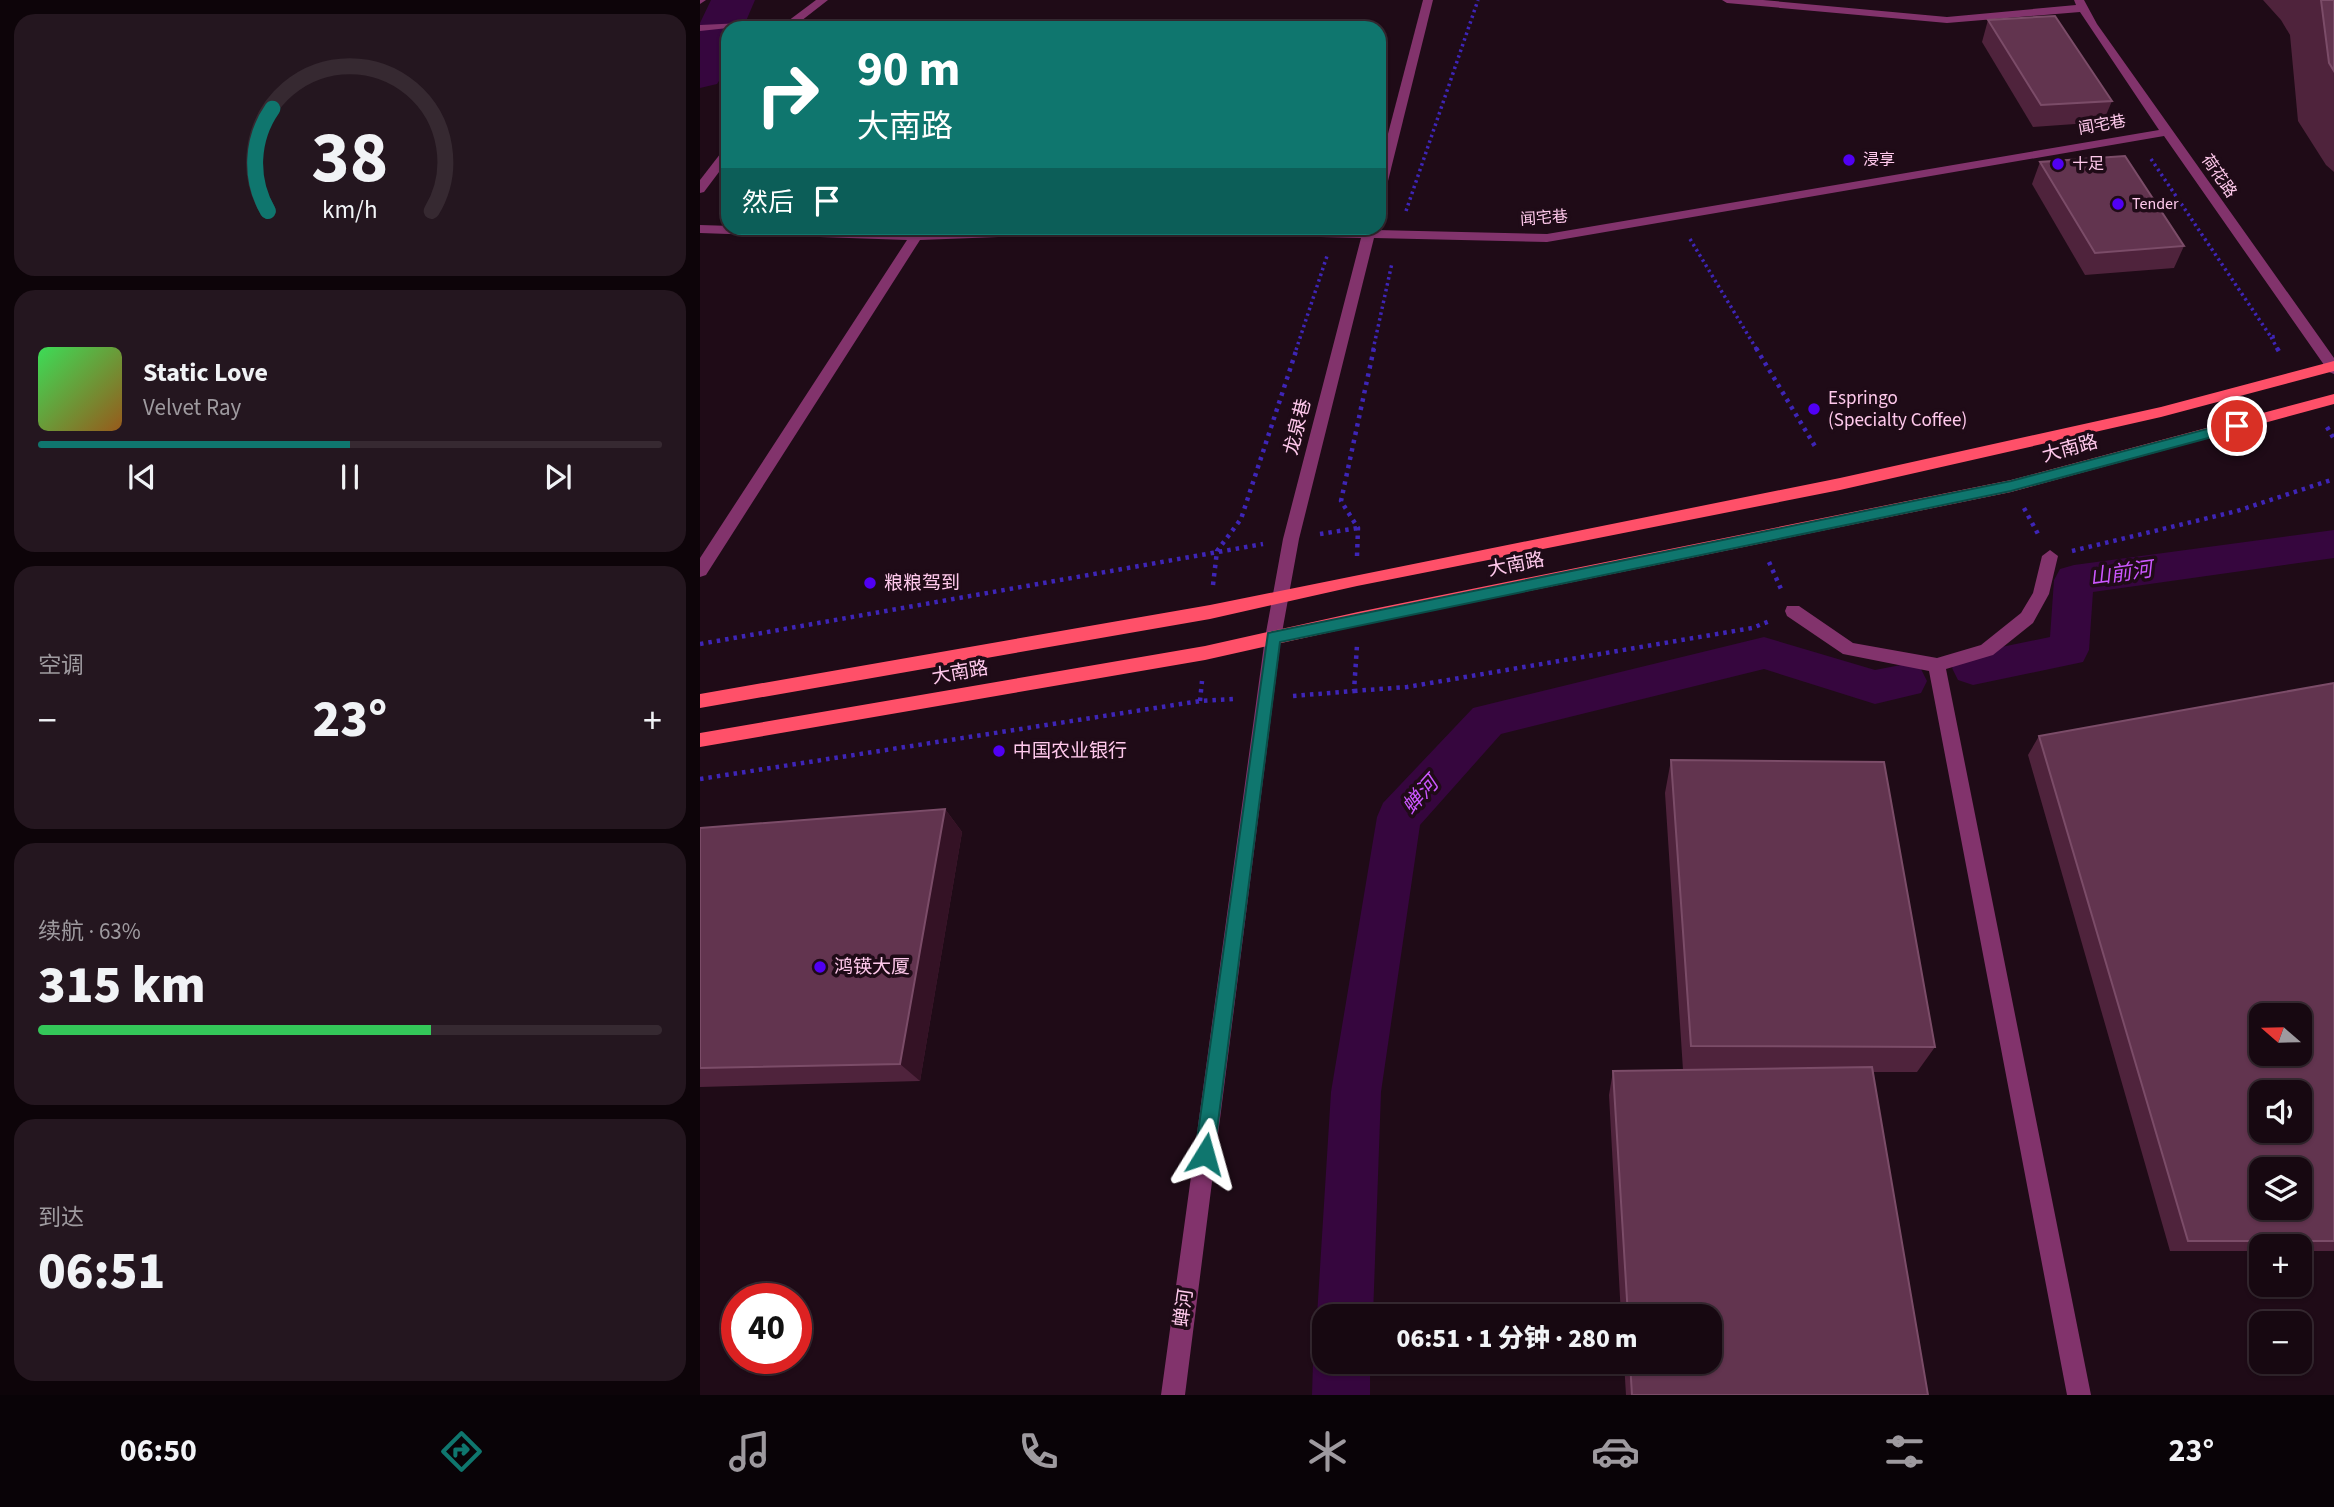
<!DOCTYPE html>
<html lang="zh">
<head>
<meta charset="utf-8">
<style>
	:root { --surface:#170811; --page:#24161f; --text:#f1f3f6; --muted:#9e9a9f; --line:#362931; --accent:#0f766e }
	body { margin:0; font-family:"Source Sans 3","Noto Sans SC",sans-serif; background:var(--page); color:var(--text); height:100vh; display:flex; flex-direction:column; font-size:26px; white-space:nowrap }
	* { box-sizing:border-box; margin:0 }
	p { font-size:23px; color:var(--muted) }
	.icon { flex:none; width:38px; height:38px; fill:none; stroke:currentColor; stroke-width:2; stroke-linecap:round; stroke-linejoin:round }
	.map { position:relative; flex:1; overflow:hidden }
	.details { display:flex; flex-direction:column; gap:14px; padding:14px; background:#0d0409; width:700px }
	.details>* { flex:none }
	.top-card { position:absolute; left:21px; top:21px; width:665px; height:214px; border-radius:21px; box-shadow:0 2px 5px #0004,0 0 0 2px var(--line); background:#0f766e; color:#fff; overflow:hidden }
	.needle { width:46px; rotate:290deg }
	.fabs { position:absolute; left:1549px; top:1003px; display:grid; gap:14px }
	.fabs a { display:grid; place-items:center; width:63px; height:63px; border-radius:14px; background:var(--surface); box-shadow:0 2px 5px #0004,0 0 0 2px var(--line); font-size:35px }
	.speed { position:absolute; left:21px; top:1283px; display:flex; gap:14px; font-size:35px; font-weight:700; text-align:center }
	.speed>* { display:grid; place-content:center; width:91px; height:91px; border-radius:50%; background:var(--surface); box-shadow:0 2px 5px #0004,0 0 0 2px var(--line); line-height:1 }
	.speed .limit { border:10px solid #d22; background:#fff; color:#111 }
	.pin { position:absolute; display:grid; place-items:center; width:60px; height:60px; color:#fff; margin:-30px; border:4px solid #fff; border-radius:50%; box-shadow:0 2px 7px #0007 }
	.me { position:absolute; width:77px; margin:-38px; rotate:8deg; stroke-linejoin:round; filter:drop-shadow(0 0 5px #0008) }
	.turn { display:flex; align-items:center; gap:24px; height:147px; padding:0 21px; font-size:32px }
	.turn .icon { width:91px; height:91px; stroke-width:2.5 }
	.turn b { display:block; font-size:49px; line-height:60px }
	.then { display:flex; align-items:center; height:66px; padding:0 21px; background:#0003; gap:14px; font-size:26px }
	.big { font-size:52px; font-weight:800; line-height:1.1 }
	.details .card { flex:1; display:flex; flex-direction:column; justify-content:center; gap:10px; min-width:0; padding:0 24px; border-radius:21px; background:var(--page) }
	.details .dial { align-items:center; gap:0 }
	.dial svg { height:182px; overflow:visible; fill:none; stroke:var(--line); stroke-width:7; stroke-linecap:round; text-anchor:middle }
	.dial text { fill:var(--text); stroke:none }
	.song { display:flex; align-items:center; gap:21px }
	.cover { width:84px; height:84px; border-radius:10px; background:linear-gradient(135deg,hsl(130 70% 55%),hsl(30 70% 35%)) }
	.played { height:7px; border-radius:4px; background:linear-gradient(90deg,var(--accent) 50%,var(--line) 50%) }
	.keys { display:flex; justify-content:space-around; direction:ltr }
	.heat { display:flex; justify-content:space-between; align-items:center; font-size:38px; direction:ltr }
	.charge { height:10px; border-radius:5px; background:linear-gradient(90deg,#34c759 63%,var(--line) 0) }
	.trip { position:absolute; left:612px; top:1304px; width:410px; height:70px; border-radius:21px; background:var(--surface); box-shadow:0 2px 5px #0004,0 0 0 2px var(--line); font-weight:800; line-height:70px; text-align:center }
	.tabs { display:flex; height:112px; justify-content:space-around; align-items:center; background:#090307; color:var(--muted) }
	.tabs .icon { width:49px; height:49px }
	.tabs .current { color:var(--accent) }
	.tabs b { font-size:32px; color:var(--text) }
	main { display:flex; flex:1; min-height:0 }
	.map>svg:first-child { display:block }
</style>
</head>
<body>
<main>
<section class="details">
<div class="card dial"><svg viewBox="0 0 100 80">
<path d="M14 69A42 42 0 1 1 86 69"/>
<path d="M14 69A42 42 0 0 1 16 24" stroke="#0f766e"/>
<text x="50" y="56" font-size="32" font-weight="700">38</text>
<text x="50" y="72" font-size="11">km/h</text>
</svg></div>
<div class="card">
<div class="song"><i class="cover"></i><div><b>Static Love</b><p>Velvet Ray</p></div></div>
<div class="played"></div>
<div class="keys"><svg class="icon" aria-label="previous" viewBox="0 0 24 24"><path d="M18 5L8 12l10 7zM5 5v14"/></svg><svg class="icon" aria-label="pause" viewBox="0 0 24 24"><path d="M8 5v14M16 5v14"/></svg><svg class="icon" aria-label="next" viewBox="0 0 24 24"><path d="M6 5l10 7-10 7zM19 5v14"/></svg></div>
</div>
<div class="card"><p>空调</p>
<div class="heat"><a>−</a><b class="big">23°</b><a>+</a></div>
</div>
<div class="card"><p>续航 · 63%</p><b class="big">315 km</b><div class="charge"></div></div>
<div class="card"><p>到达</p><b class="big">06:51</b></div>
</section>
<div class="map">
<svg width="1634" height="1395" viewBox="0 0 1634 1395">
	<rect width="100%" height="100%" fill="#1f0b17"/>
	<g fill="none" stroke-linecap="round" stroke-linejoin="round">
		<g fill="#36063e" fill-rule="evenodd">
			<path d="M1634,530v28l-241,34 -4,58 -6,12 -110,23 -15,-5 -6,-12 6,-12 92,-19 4,-57 6,-11 14,-4z"/>
			<path d="M1064,637l111,33 31,-6 15,5 6,12 -6,12 -46,11 -111,-35 -263,65 -81,91 -39,267 -8,224h-48v19l-8,-19 14,-224 46,-275 6,-14 90,-95z"/>
			<path d="M625,1341v21h45v33h-58l1,-33z"/>
		</g>
		<path fill="#36063e" fill-rule="evenodd" d="M11,0h44l-12,28h-15c0,22 2,38 -11,56l-17,4v-65z"/>
		<g stroke="#3e25b7" stroke-width="3.5" stroke-dasharray="2.5 3.5" stroke-linecap="butt">
			<path d="M1451,159l120,178 7,-1"/>
			<path d="M706,211l72,-211"/>
			<path d="M990,239l67,111"/>
			<path d="M1571,337l7,13"/>
			<path d="M596,350l31,-94"/>
			<path d="M673,350l19,-87"/>
		</g>
		<g stroke="#3e25b7" stroke-width="4.5" stroke-dasharray="3.5 5" stroke-linecap="butt">
			<path d="M1056,348l60,100"/>
			<path d="M1577,348l4,7"/>
			<path d="M1627,427l7,12"/>
			<path d="M1324,508l14,26"/>
			<path d="M620,534l38,-6"/>
			<path d="M1372,551l165,-40 97,-32"/>
			<path d="M657,556l1,-28 -17,-27 33,-153"/>
			<path d="M1069,562l12,27"/>
			<path d="M513,585l4,-34 24,-32 56,-171"/>
			<path d="M0,644l563,-100"/>
			<path d="M654,691l53,-4 345,-59 18,-7"/>
			<path d="M593,696l61,-5 3,-46"/>
			<path d="M500,701l2,-20"/>
			<path d="M0,779l500,-78 35,-2"/>
		</g>
		<g fill="#82336c" fill-rule="evenodd">
			<path d="M0,0h6l-6,4z"/>
			<path d="M116,0h12l-36,28h-64l-28,3v-6l88,-4z"/>
			<path d="M723,0h10l-48,193 -6,4v-29z"/>
			<path d="M1022,0h41l184,17 129,-12 -2,-5h10l13,24 237,334v16l-5,-2 -165,-236 -617,106 -173,-4 -75,301 -18,99 -96,757h-24l104,-757 18,-99 78,-301 -238,-6 -203,8 -214,335 -6,2v-19l207,-318 -207,-7v-8l216,7 116,-4 331,2 13,-2v2l171,4 612,-104 -79,-118 -133,11 -220,-20z"/>
			<path d="M28,148v12l-24,32 -4,1v-13l24,-31z"/>
			<path d="M1350,550l8,6 -9,38 -16,29 -40,32 -47,14 145,726h-24l-138,-724 -86,-17 -56,-38 -2,-5 2,-5h12l54,37 84,15 44,-13 40,-32 12,-20 9,-37z"/>
		</g>
		<g fill="#ff5069" fill-rule="evenodd">
			<path d="M1634,361v10l-173,46 -321,73 -483,96 -147,33 -510,89v-14l510,-89 630,-127 321,-71z"/>
			<path d="M1634,394v10l-323,88 -653,134 -153,34 -505,87v-14l505,-87 153,-34 653,-132z"/>
		</g>
	</g>
	<g fill="#4f233c">
		<path d="M1563,0h71v172l-8,-7 -28,-44 -8,-86 -9,-15z"/>
		<path d="M1288,20l124,81 -9,21 -70,5 -51,-85z"/>
		<path d="M1340,162l144,84 -10,22 -89,7 -53,-91z"/>
		<path d="M1634,683v568h-34v-5h-39v5h-91l-142,-496 11,-19z"/>
		<path d="M971,760l264,287 -18,25h-44l55,323h-302l-2,-33h86v-46h-89l-12,-221 4,-24 70,-1 -18,-277z"/>
		<path d="M245,809l17,23 -42,249 -220,6v-259z"/>
	</g>
	<path fill="#341225" d="M245,809l17,23 -42,249 -20,-17z"/>
	<g fill="#62344f" stroke="#7b4c68" stroke-width="2" fill-rule="evenodd">
		<path d="M1621,0h13v71l-5,-8z"/>
		<path d="M1355,16l57,85 -71,4 -53,-85z"/>
		<path d="M1425,156l59,90 -89,7 -55,-91z"/>
		<path d="M1634,683v558h-146l-149,-505zM1561,1015h39v39h-39zM1561,1092h39v38h-39zM1561,1169h39v39h-39z"/>
		<path d="M971,760l213,2 51,285 -244,-1z"/>
		<path d="M245,809l-45,255 -200,4v-240z"/>
		<path d="M1172,1067l56,328h-296l-2,-33h80v-46h-82l-15,-245z"/>
	</g>
	<path fill="#0f766e" stroke="#0a4d48" stroke-width="2" d="M1537,421l5,1v7l-231,62 -731,151 -66,512 -2,7 -7,3 -7,-3 -3,-7 73,-521 743,-152z"/>
	<g fill="#5100f4" stroke="#1f0b17" stroke-width="2.5">
		<circle cx="1149" cy="160" r="7"/>
		<circle cx="1358" cy="164" r="7"/>
		<circle cx="1418" cy="204" r="7"/>
		<circle cx="1114" cy="409" r="7"/>
		<circle cx="170" cy="583" r="7"/>
		<circle cx="299" cy="751" r="7"/>
		<circle cx="120" cy="967" r="7"/>
	</g>
	<g text-anchor="middle" dominant-baseline="central" stroke-width="7" stroke-linejoin="round" paint-order="stroke">
		<g font-size="16" fill="#ffc9ec" stroke="#1f0b17">
			<text transform="translate(1402 125) rotate(-10)">闻宅巷</text>
			<text transform="translate(1519 176) rotate(55)">荷花路</text>
			<text transform="translate(844 218) rotate(-4)">闻宅巷</text>
		</g>
		<g font-size="16" fill="#ffc9ec" stroke="#1f0b17" text-anchor="start">
			<text x="1163" y="160">浸享</text>
			<text x="1372" y="164">十足</text>
			<text x="1432" y="204">Tender</text>
		</g>
		<g font-size="19" fill="#ffc9ec" stroke="#1f0b17" text-anchor="start">
			<text x="1128" y="398">Espringo<tspan x="1128" dy="22">(Specialty Coffee)</tspan></text>
			<text x="184" y="583">粮粮驾到</text>
			<text x="313" y="751">中国农业银行</text>
			<text x="134" y="967">鸿锳大厦</text>
		</g>
		<g font-size="19" fill="#ffc9ec" stroke="#1f0b17">
			<text transform="translate(598 427) rotate(-76)">龙泉巷</text>
			<text transform="translate(1370 449) rotate(-15)">大南路</text>
			<text transform="translate(816 565) rotate(-11)">大南路</text>
			<text transform="translate(260 673) rotate(-10)">大南路</text>
			<text transform="translate(484 1308) rotate(-82)">蝉河</text>
		</g>
		<g font-size="21" font-style="italic" fill="#cc57ff" stroke="#1f0b17">
			<text transform="translate(1421 573) rotate(-8)">山前河</text>
			<text transform="translate(720 795) rotate(-48)">蝉河</text>
		</g>
	</g>
</svg>
<div class="fabs">
<a><svg class="needle" viewBox="-14 -14 28 28"><path d="M0-13l5 13h-10z" fill="#e53935"/><path d="M0 13l5-13h-10z" fill="#9e9a9f"/></svg></a>
<a><svg class="icon" aria-label="sound" viewBox="0 0 24 24"><path d="M4 9h4l5-4v14l-5-4H4zM17 9q2 3 0 6"/></svg></a>
<a><svg class="icon" aria-label="layers" viewBox="0 0 24 24"><path d="M12 4l9 5-9 5-9-5zM3 14l9 5 9-5"/></svg></a>
<a>+</a>
<a>−</a>
</div>
<div class="speed"><div class="limit">40</div></div>
<div class="pin" style="left:1537px;top:426px;background:#d93025"><svg class="icon" aria-label="arrive" viewBox="0 0 24 24"><path d="M6 21V4h12l-3 4 3 4H6"/></svg></div>
<svg class="me" style="left:505px;top:1154px" viewBox="-20 -20 40 40"><path d="M0-17L14 15 0 8-14 15z" fill="#0f766e" stroke="#fff" stroke-width="4"/></svg>
<div class="trip">06:51 · 1 分钟 · 280 m</div>
<div class="top-card">
<div class="turn"><svg class="icon" aria-label="right" viewBox="0 0 24 24"><path d="M7 20v-9h11M14 6l5 5-5 5"/></svg><div><b>90 m</b>大南路</div></div>
<div class="then">然后<svg class="icon" aria-label="arrive" viewBox="0 0 24 24"><path d="M6 21V4h12l-3 4 3 4H6"/></svg></div>
</div>
</div>
</main>
<nav class="tabs">
<b>06:50</b>
<svg class="icon current" aria-label="directions" viewBox="0 0 24 24"><path d="M12 3l9 9-9 9-9-9zM9 14v-3h6M13 9l2 2-2 2"/></svg>
<svg class="icon" aria-label="music" viewBox="0 0 24 24"><path d="M9 18V5l10-2v13"/><circle cx="6" cy="18" r="3"/><circle cx="16" cy="16" r="3"/></svg>
<svg class="icon" aria-label="phone" viewBox="0 0 24 24"><path d="M5 4h4l2 5-3 2q2 4 5 5l2-3 5 2v4C11 20 4 13 5 4z"/></svg>
<svg class="icon" aria-label="climate" viewBox="0 0 24 24"><path d="M12 3v18M4 7l16 10M4 17L20 7"/></svg>
<svg class="icon" aria-label="car" viewBox="0 0 24 24"><path d="M5 17H2v-5l4-1 3-4h7l3 4 3 1v5h-3M9 17h6M6 11h13"/><circle cx="7" cy="17" r="2"/><circle cx="17" cy="17" r="2"/></svg>
<svg class="icon" aria-label="filters" viewBox="0 0 24 24"><path d="M4 7h16M4 17h16"/><circle cx="9" cy="7" r="2"/><circle cx="15" cy="17" r="2"/></svg>
<b>23°</b>
</nav>
</body>
</html>
